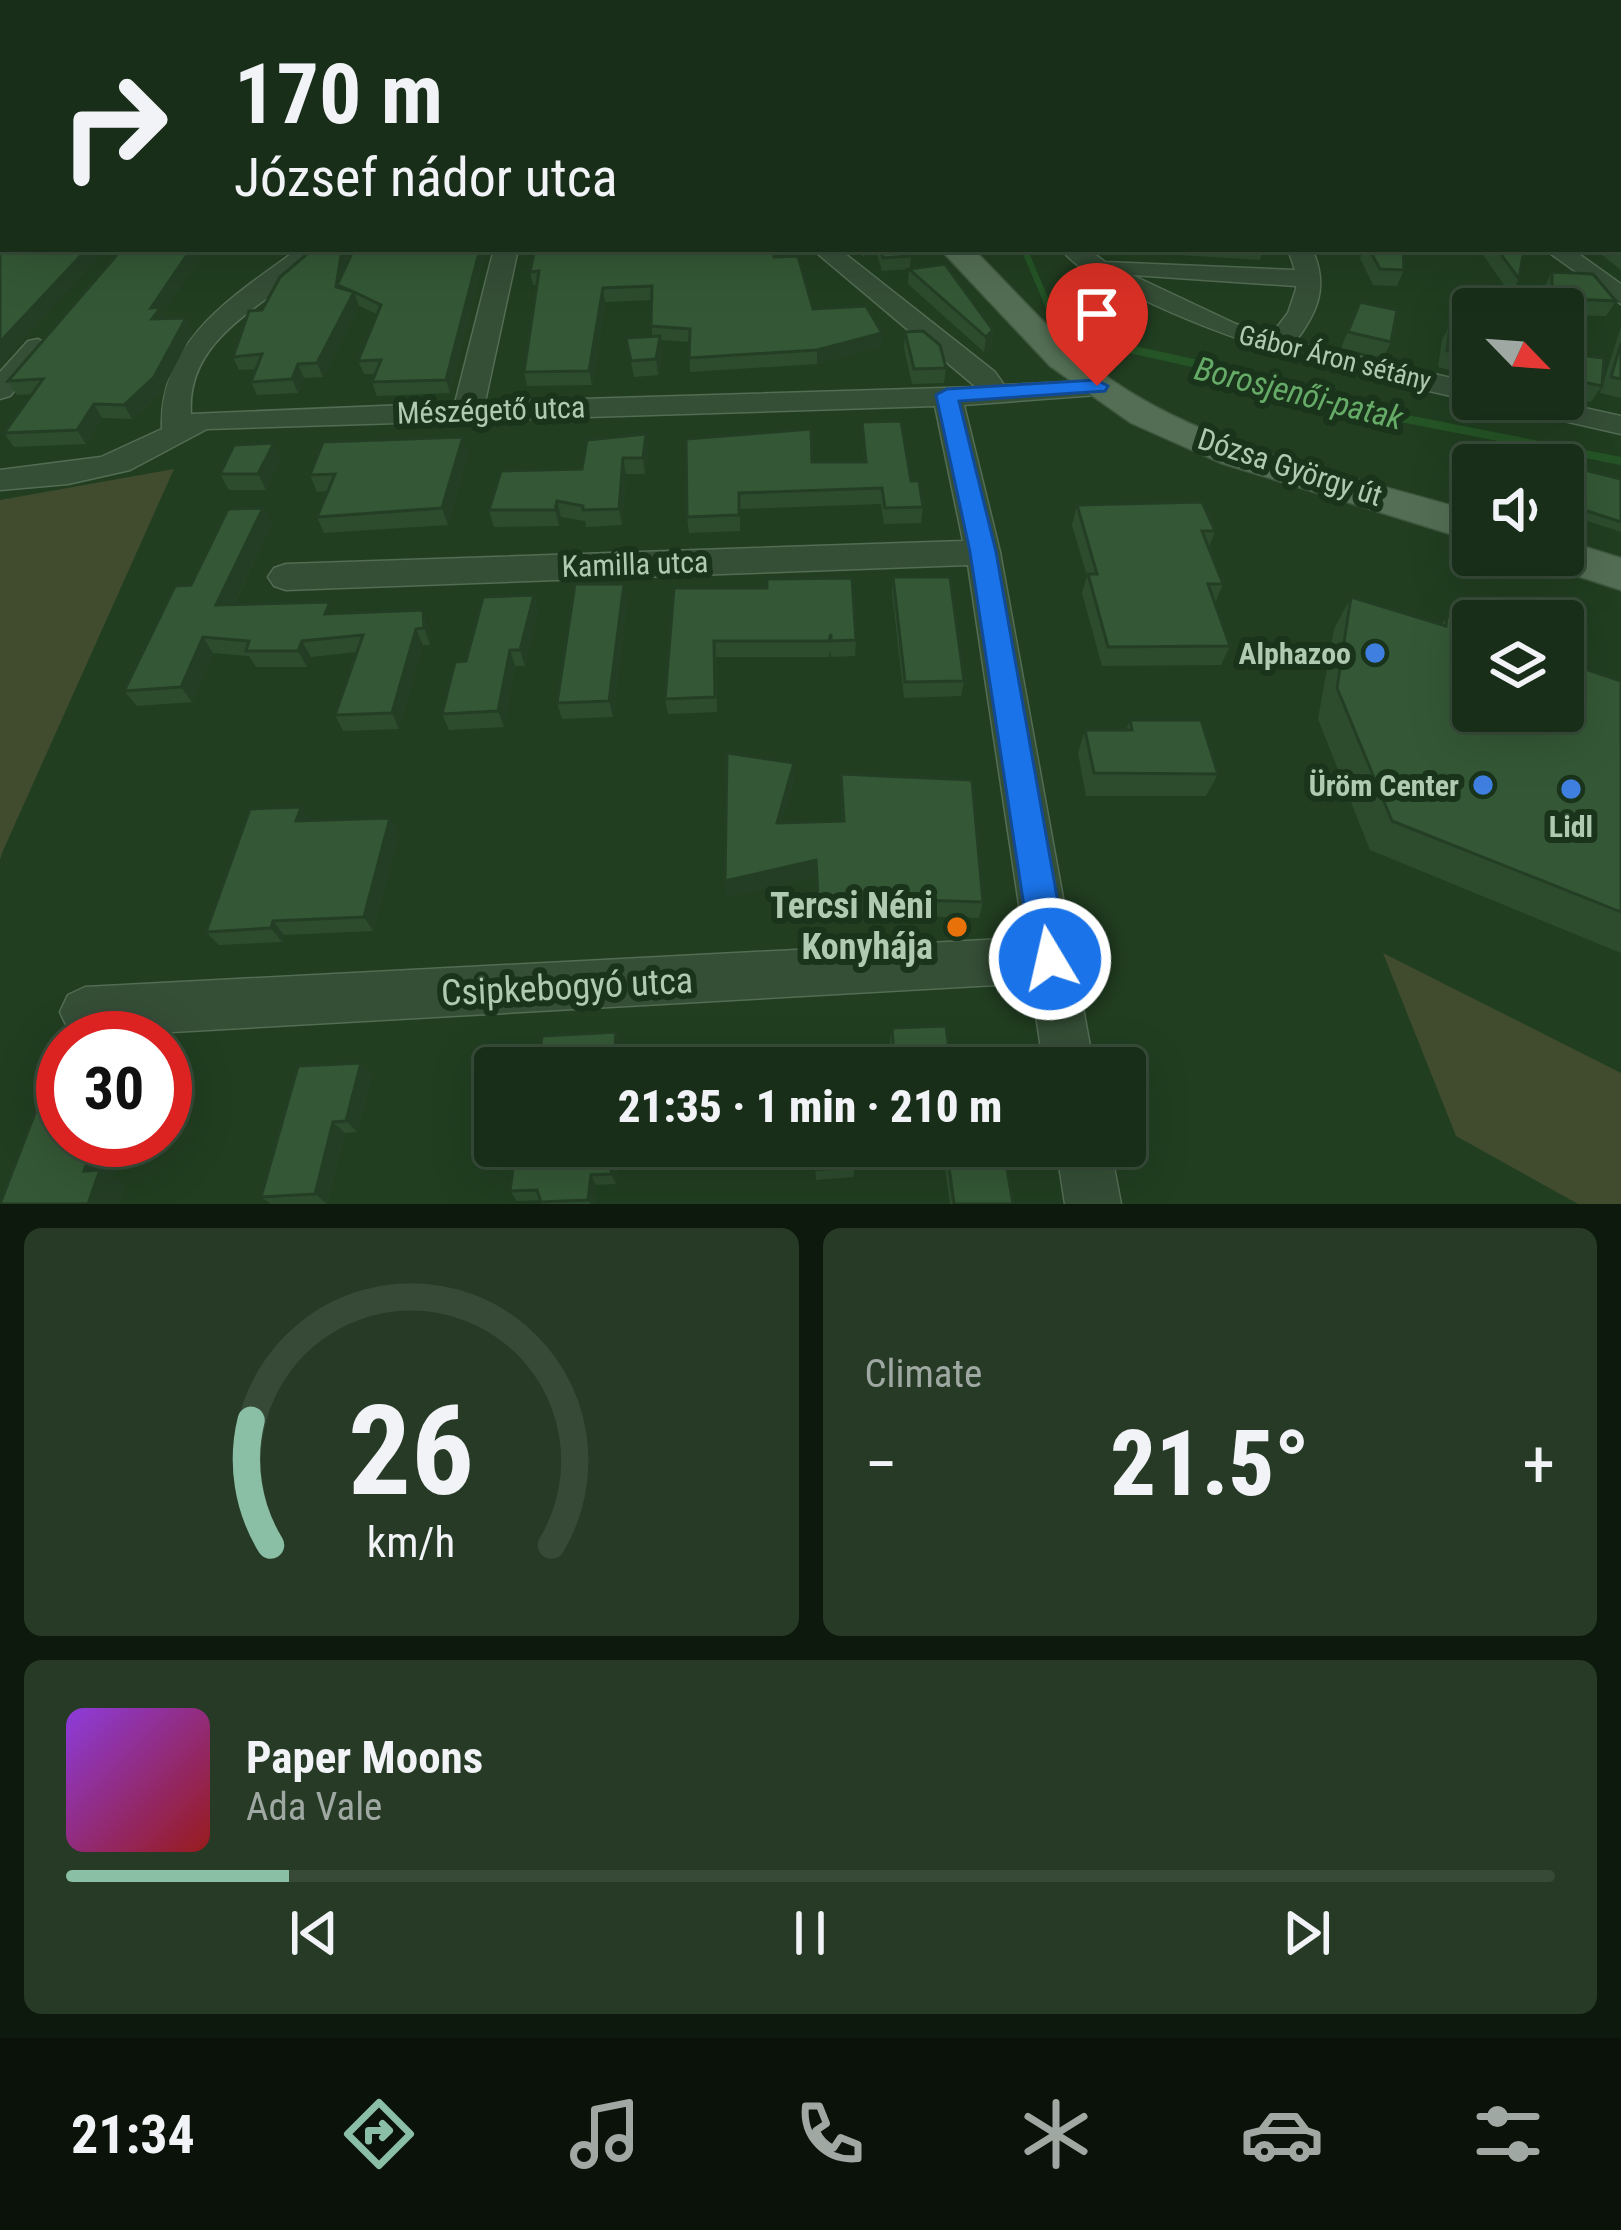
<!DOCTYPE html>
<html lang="en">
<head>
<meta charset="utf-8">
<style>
	:root { --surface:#192e19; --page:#263a26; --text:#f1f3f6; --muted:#9fa8a2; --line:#374a38; --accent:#8abfa5 }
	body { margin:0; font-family:"Roboto Condensed",sans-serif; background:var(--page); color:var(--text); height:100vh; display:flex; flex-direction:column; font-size:45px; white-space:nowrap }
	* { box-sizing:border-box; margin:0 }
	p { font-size:39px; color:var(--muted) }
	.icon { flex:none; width:66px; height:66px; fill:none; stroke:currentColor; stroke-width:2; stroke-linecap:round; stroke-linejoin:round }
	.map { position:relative; height:1204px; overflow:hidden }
	.panel { display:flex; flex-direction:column; gap:24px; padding:24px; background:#0e190e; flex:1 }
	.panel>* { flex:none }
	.hud { position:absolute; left:0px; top:0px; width:1623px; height:252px; box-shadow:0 12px 48px #0002,0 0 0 3px var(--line); background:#192e19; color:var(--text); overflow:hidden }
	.needle { width:78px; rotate:115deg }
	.tools { position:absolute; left:1452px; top:288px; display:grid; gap:24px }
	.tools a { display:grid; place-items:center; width:132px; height:132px; border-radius:12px; background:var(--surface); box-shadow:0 12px 48px #0002,0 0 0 3px var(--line); font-size:60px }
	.speed { position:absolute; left:36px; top:1011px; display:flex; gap:24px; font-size:60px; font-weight:700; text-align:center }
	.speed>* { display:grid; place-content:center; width:156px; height:156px; border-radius:50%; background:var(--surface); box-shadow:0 12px 48px #0002,0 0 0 3px var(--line); line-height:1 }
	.speed .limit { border:18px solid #d22; background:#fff; color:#111 }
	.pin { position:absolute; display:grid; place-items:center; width:102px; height:102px; color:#fff; margin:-123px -51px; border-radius:50% 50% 50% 0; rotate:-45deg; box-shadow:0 0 12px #0007 }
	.pin .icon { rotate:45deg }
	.me { position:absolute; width:132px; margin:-66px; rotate:351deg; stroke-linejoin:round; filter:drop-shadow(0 0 9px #0008) }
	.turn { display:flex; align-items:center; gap:42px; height:252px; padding:0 36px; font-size:54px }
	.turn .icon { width:156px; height:156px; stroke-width:2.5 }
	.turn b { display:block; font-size:84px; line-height:102px }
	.big { font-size:90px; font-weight:800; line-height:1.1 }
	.panel .tile { flex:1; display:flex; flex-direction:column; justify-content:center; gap:18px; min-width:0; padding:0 42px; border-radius:18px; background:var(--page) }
	.panel .dial { align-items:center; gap:0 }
	.dial svg { height:312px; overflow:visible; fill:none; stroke:var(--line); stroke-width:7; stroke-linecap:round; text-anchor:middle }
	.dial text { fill:var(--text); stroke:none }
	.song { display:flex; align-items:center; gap:36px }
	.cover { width:144px; height:144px; border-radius:18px; background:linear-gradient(135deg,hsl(270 70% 55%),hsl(0 70% 35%)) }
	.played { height:12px; border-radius:6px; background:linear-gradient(90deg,var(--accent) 15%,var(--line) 15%) }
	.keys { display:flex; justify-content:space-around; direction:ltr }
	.heat { display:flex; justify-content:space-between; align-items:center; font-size:66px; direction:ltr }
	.panel .tiles { flex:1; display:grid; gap:24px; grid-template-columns:1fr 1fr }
	.tile:last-child { grid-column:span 2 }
	.trip { position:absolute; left:474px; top:1047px; width:672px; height:120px; border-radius:12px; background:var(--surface); box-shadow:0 12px 48px #0002,0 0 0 3px var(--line); font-weight:800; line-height:120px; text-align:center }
	.tabs { display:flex; height:192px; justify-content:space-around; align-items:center; background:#0a120a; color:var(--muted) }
	.tabs .icon { width:84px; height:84px }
	.tabs .current { color:var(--accent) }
	.tabs b { font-size:54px; color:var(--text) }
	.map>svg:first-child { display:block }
</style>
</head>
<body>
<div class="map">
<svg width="1621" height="1204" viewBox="0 0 1621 1204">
	<rect width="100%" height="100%" fill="#213e21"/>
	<g fill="#414b2e">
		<path d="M174,469l-172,384 -2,7v-360z"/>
		<path d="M1383,953l238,120v131h-43l-122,-68z"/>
	</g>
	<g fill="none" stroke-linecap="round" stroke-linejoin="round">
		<path stroke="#255527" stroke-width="6" d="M1024,249l24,56 18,16"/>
		<path stroke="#255527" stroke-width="8" d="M1063,318l53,28 86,19 92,32 327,64"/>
		<defs>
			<g id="minor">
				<path d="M0,0h17l-17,6z"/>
				<path d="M802,0h45l2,3h-45z"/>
				<path d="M1108,0h17l2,3h-17z"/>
				<rect x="1620" y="41" width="1" height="10"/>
				<path d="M298,249h28c-45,52 -141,81 -135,165l264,-11 39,-154h24l-33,153 491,-15 -164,-138h27l156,123 9,13 103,-5 5,6 -5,6 -10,3 -133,10 36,147 94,516h-50l-13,-85 -946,54 -17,-8 -8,-17 8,-17 17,-8 939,-49 -56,-373 -682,25 -12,-4 -6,-9 6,-9 12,-4 677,-23 -28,-135 -728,23 -77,41 -62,14 -68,6v-20l101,-13 61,-28c-4,-88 73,-134 136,-180z"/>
				<path d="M1061,249h27l17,13 190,8 -7,-21h24c17,37 6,63 -17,93l178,41v16h7l-7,2c-117,-26 -227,-51 -335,-104 -27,-13 -58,-24 -77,-48zM1132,275l164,11v3l-8,24 -17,22 -35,-11z"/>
				<path d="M1544,249h28l49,35v20z"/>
				<path d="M38,339l14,8 -42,49 -10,3v-27l28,-31z"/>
				<path d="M1488,399h56l77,17v18l-128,-29z"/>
				<path d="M1056,1146h54l11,58h-56z"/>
			</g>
			<g id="major">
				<path d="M688,0h22l2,3h-22z"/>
				<path d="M940,249h33c45,44 87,96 140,132 106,72 239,94 360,131v29l-252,-78 -90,-40 -81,-57z"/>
				<path d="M1563,540l58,18v32l-75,-24 -7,-11h24z"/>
			</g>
		</defs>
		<use href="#minor" stroke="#536c54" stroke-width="3"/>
		<use href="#major" stroke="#3e573f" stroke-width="3"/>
		<use href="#minor" fill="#354e36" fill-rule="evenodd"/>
		<use href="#major" fill="#536e54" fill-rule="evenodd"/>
	</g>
	<g fill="#2d4c2e">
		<path d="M1620,213l1,1v56l-27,-21h26z"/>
		<path d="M122,249h84l-43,64 3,6 27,12 -31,60 -30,28 -30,-1 -16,26 -72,3 -10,-14 29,-39 -16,1 -9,-14z"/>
		<path d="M531,249h90v2l153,6 39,52 69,24 -1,13 -64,18 -127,8 -1,-30 -29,-2 2,12 -4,23 -24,2 -8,-39 26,-1v-37l-47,2 -13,83 -65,1 -3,-14 13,-87h-4l-3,-13 3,-14z"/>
		<path d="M853,249h54l4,7 -1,13 -28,2 -5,-17 -13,3z"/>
		<path d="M1129,249h134l-3,11 -131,-8z"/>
		<path d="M1364,249h39l1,21 -7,16 -24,-1 -13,-27z"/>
		<path d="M1479,249h45l-5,30 -8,16z"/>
		<path d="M348,256l-1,9 137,-7 -34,135 -73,3 -5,-14 4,-8h-12l-6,-13 19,-47 -18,-8 -36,71 -19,1 -6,15 -41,2 -6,-13 5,-13 -17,1 -6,-13 29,-47z"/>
		<path d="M909,269l84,61 -2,15 -7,7 -76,-68z"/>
		<path d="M1552,272l64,29 -10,15 -43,-1v-6h-20l1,-22z"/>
		<path d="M1360,302l31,40 -8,16 -42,-10z"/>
		<path d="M1450,324l23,5v47l-35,-9 4,-27z"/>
		<path d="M1621,327v71l-21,-5z"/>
		<path d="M905,332l41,36 -2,15 -32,1 -8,-36z"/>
		<path d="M1563,353l39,33 -11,16 -28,-6z"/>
		<path d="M862,422l49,59 12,26 -2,16 -37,1 -3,-20 -141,5v22l-51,2 -2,-16 125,-55h52z"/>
		<path d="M648,450l-3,24h-19l-4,51 -36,2 -1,-6 -24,-4 -2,9 -65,1 -5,-17 93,-41z"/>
		<path d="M468,453l-20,72 -124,8 -7,-16 11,-26 -11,1 -7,-17z"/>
		<path d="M281,459l-15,31h-37l-9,-16z"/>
		<path d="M1544,460l77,19v53l-58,-19v-48h-23z"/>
		<path d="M1077,505l138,26 -6,16 14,37 -8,19 15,43 -9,19 -119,1 -20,-73 5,-17 -15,-51z"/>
		<path d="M272,524l-38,81 101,9 94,12 1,19h-7l-24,84 -56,2 -8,-16 22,-63 -46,5 -4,10h-51l-7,-11 -36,-3 -21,49 -55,4 -13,-15 67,-106z"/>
		<path d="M893,577l71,104 -3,15 -57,2 -12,-105z"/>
		<path d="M674,588l182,52 -1,16 -24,1 -1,-7 -1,7h-113l1,55 -49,2 -3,-15z"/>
		<path d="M534,595l4,16 -13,55h-10l-11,61 -55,3 -7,-16 24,-53z"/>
		<path d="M1351,597l90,28 6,-9 129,50 45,15v272l-251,-103 -52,-131 16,-90z"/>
		<path d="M627,600l-14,117 -51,2 -5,-16z"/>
		<path d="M1130,720l88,54 -12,22h-120l-8,-43 7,-23h41z"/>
		<path d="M794,763v18l-12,41 60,-1 -1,-47 142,128 -4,16 -65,-2v-6l-96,4 -2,-37 -89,20 -2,-16z"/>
		<path d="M390,818l9,15 -26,98 -89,4 -2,7 -63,3 -13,-13 105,-111z"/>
		<path d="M892,1028l58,28 23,12h-81l-2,-28z"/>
		<path d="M620,1045l-2,23h-80z"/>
		<path d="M361,1063l11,12 -15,57 -12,1 -18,71h-56l-10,-7z"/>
		<path d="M782,1146h71l1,31 -38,3 -2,-26 -32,2z"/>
		<path d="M907,1146h96l10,58h-63l-8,-57 -35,2z"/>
		<path d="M618,1150l-2,34 -20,1 -2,19h-52l-2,-4 -23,1 -7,-10z"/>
	</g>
	<g fill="#243e25">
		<path d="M201,0h21l1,3h-41z"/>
		<path d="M87,249h19l-106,116v-23z"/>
		<path d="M191,249h15l-43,64 4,8 -15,-2 -1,-11z"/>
		<path d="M342,249h3l3,7 -5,32 -6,-3 5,13 -6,-11z"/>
		<path d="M480,249h2l2,9 -34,135 -4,-13z"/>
		<path d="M864,249h13v5l-13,3z"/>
		<path d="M603,288l2,14 -13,83 -3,-14z"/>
		<path d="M354,292l5,14 -36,71 -6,-14z"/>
		<path d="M186,318l7,13 -31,60 -30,28 -8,-14z"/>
		<path d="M993,330l-2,15 -7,7 2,-15z"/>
		<path d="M882,333l-1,13 -64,18v-14z"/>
		<path d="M660,336l2,16 -4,23 -2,-16z"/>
		<path d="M298,364l6,14 -6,15 -6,-14z"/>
		<path d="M94,404l8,14 -16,26 -9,-14z"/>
		<path d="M646,434l2,16 -3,24 -2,-16z"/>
		<path d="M463,437l5,16 -20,72 -6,-17z"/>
		<path d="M274,443l7,16 -15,31 -8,-16z"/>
		<path d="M623,458l3,16 -4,51 -3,-16z"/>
		<path d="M557,501l4,16 -2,9 -4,-16z"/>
		<path d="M263,508l9,16 -46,97 -10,-16z"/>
		<path d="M624,584l3,16 -14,117 -4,-16z"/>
		<path d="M534,595l4,16 -13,55 -5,-16z"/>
		<path d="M423,610l6,16 1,19 -6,-17z"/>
		<path d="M416,629l7,16 -24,84 -7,-16z"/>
		<path d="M203,637l10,16 -21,49 -11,-15z"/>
		<path d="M302,641l9,16 -4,10 -9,-16z"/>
		<path d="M510,650l5,16 -11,61 -6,-16z"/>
		<path d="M794,763v18l-17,59v-17z"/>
		<path d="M301,807l10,15 -15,-1z"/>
		<path d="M390,818l9,15 -26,98 -9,-14z"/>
		<path d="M816,860v17l-89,20 -2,-16z"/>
		<path d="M273,921l11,14 -2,7 -11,-14z"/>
		<path d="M616,1032l4,13 -2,23 -4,-8z"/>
		<path d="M361,1063l11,12 -15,57 -11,-11z"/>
		<path d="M333,1122l12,11 -18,71 -12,-10z"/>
		<path d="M95,1140h32l-14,37 13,8 -6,19h-32l-4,-33z"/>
		<path d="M612,1146h4l2,4 -2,34 -5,-10z"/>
		<path d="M591,1175l5,10 -2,19h-3l-3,-4z"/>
	</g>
	<g fill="#345835" stroke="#243e25" stroke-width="3">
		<path d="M144,0h57l-19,3h-38z"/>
		<path d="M217,0h469l3,3h-475z"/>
		<path d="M779,0h55l6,3h-64z"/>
		<path d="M1171,0h37l-2,3h-37z"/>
		<path d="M1273,0h31l-1,3h-31z"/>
		<path d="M1407,0h214v24l-1,-21h-215z"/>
		<path d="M0,63h3v186h84l-87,93z"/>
		<rect x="1620" y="120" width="1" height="65"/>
		<path d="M122,249h69l-40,59 10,-1 -9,12 34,-1 -32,59 -30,28 -30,-1 -17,26 -73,3 39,-54 -35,2z"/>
		<path d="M313,249h29l-6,38 18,5 -17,-7 17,-36h126l-34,131 -74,2 9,-22 -23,1 23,-56 -27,-13 -37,71 -19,1 -6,15 -41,3 11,-28 -29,3 16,-46 13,-1 18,-33z"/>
		<path d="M535,249h84v2l154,-2 1,8 24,-1 15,53 53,-3 16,27 -65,17 -128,8 1,-29 -39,-3 1,-40 -49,2 -14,83 -65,1 15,-101 -9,1z"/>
		<path d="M880,249h27l4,7 -28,2z"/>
		<path d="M1369,249h34l1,21 -24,-1z"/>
		<path d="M1497,249h27l-5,30z"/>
		<path d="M945,264l48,66 -7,7 -77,-68z"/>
		<path d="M1552,272l41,2 23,27 -64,-3z"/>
		<path d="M1360,302l37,8 -6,32 -43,-10z"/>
		<path d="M1450,324l23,5v29l-26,-7z"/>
		<path d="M923,331l17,14 6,23 -32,1 -9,-37z"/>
		<path d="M660,336l-4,23 -25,2 -5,-23z"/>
		<path d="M1621,343v36l-10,-2z"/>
		<path d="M1563,353l41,5 -2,28 -39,-8z"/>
		<path d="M901,421l10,60h8l4,26 -38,1 -3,-20 -143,5v22l-52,2 -1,-78 125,-10 1,33h54l-4,-40z"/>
		<path d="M646,434l-3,24h-20l-4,51 -36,1v-4l-26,-5 -2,9h-66l12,-39 81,-2 5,-29z"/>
		<path d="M463,437l-21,71 -125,9 18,-43 -25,1 13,-33z"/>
		<path d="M274,443l-16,31h-38l14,-29z"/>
		<path d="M1544,460l77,19v43l-58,-19v-38h-19z"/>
		<path d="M1202,502l13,29h-13l21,53h-15l22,62 -122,1 -20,-73h9l-20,-69z"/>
		<path d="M263,508l-47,97 114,-3 -5,12 98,-4 1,18 -8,1 -24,84 -57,2 28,-80 -61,6 -4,10h-52l3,-10 -46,-4 -22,50 -57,4 51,-105 16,-1 37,-76z"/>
		<path d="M893,577h57l14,104 -59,1z"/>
		<path d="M852,578l4,62 -25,1v-7l-2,7h-115l1,56 -50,2 9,-111h93v-9z"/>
		<path d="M575,584h49l-15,117 -52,2z"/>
		<path d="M534,595l-14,55h-10l-12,61 -56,3 13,-52 11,-1 17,-64z"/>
		<path d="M1351,597l95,29 1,-10 26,8v87h90v-58l13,4v9l45,15v231l-229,-91 -55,-133z"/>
		<path d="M1130,720h71l17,54 -124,-1 -9,-43h47z"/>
		<path d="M727,753l67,10 -17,60 67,-2 -3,-47 131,6 11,122 -66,-2 -1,-6 -98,4 -2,-38 -91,21z"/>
		<path d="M301,807l-5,14 94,-3 -26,99 -91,4 -2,7 -65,4 44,-123z"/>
		<path d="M946,1026l4,30 21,-1 2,13h-78l-3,-40z"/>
		<path d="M616,1032l-2,28h-15v8h-61l4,-32z"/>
		<path d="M843,1050l2,18h-68v-12z"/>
		<path d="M361,1063l-15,58 -13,1 -18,72 -54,3 37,-131z"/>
		<path d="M53,1066h10v74h32l-11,31 16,-1 -12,34h-88z"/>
		<path d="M516,1146h96l-1,28 -20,1 -3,25 -47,2 -4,-12 -27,1z"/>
		<path d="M814,1146h39l2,21 -39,3z"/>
		<path d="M946,1146h57l10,58h-59z"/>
	</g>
	<path fill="#1a73e8" stroke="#114b97" stroke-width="3" d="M1097,380l11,6 -3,5 -146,10 37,151 72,407 -5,13 -13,5 -13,-5 -5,-13 -62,-407 -34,-157 11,-6z"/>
	<g fill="#3f7fe0" stroke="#1a331b" stroke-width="4.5">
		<circle cx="1375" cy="653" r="12"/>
		<circle cx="1483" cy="785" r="12"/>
		<circle cx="1571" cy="789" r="12"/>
	</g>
	<circle fill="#e8710a" stroke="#1a331b" stroke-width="4.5" cx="957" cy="927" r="12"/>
	<g text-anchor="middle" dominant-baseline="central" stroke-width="12" stroke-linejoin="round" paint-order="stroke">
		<g font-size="27" fill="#b0cab2" stroke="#1a331b">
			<text transform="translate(1335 358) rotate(14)">Gábor Áron sétány</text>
		</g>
		<g font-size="30" fill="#b0cab2" stroke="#1a331b">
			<text transform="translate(491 410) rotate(-2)">Mészégető utca</text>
			<text transform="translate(1290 467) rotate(18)">Dózsa György út</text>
			<text transform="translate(635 564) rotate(-2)">Kamilla utca</text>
		</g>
		<g font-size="30" font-weight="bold" fill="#b0cab2" stroke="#1a331b" text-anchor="end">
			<text x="1351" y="653">Alphazoo</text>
			<text x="1459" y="785">Üröm Center</text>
			<text x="1571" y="826" text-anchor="middle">Lidl</text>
		</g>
		<g font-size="33" font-style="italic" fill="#66ac68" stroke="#1a331b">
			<text transform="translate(1299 393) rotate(14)">Borosjenői-patak</text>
		</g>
		<g font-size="36" font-weight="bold" fill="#b0cab2" stroke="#1a331b" text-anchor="end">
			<text x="933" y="906">Tercsi Néni<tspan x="933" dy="41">Konyhája</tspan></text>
		</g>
		<g font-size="36" fill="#b0cab2" stroke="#1a331b">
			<text transform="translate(567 987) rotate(-3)">Csipkebogyó utca</text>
		</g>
	</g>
</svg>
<div class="tools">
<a><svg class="needle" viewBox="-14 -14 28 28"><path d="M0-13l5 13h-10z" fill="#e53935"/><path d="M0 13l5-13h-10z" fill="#9fa8a2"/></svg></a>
<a><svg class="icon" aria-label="sound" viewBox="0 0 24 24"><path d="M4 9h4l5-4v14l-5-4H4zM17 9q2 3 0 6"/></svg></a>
<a><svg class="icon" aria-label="layers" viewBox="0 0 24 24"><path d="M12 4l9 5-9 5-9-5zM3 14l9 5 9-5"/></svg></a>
</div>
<div class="speed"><div class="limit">30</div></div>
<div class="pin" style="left:1097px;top:386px;background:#d93025"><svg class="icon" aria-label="arrive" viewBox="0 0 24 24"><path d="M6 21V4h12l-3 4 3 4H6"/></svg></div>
<svg class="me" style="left:1050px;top:959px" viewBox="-20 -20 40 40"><circle r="17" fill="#1a73e8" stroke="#fff" stroke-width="3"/><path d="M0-11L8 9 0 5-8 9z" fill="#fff"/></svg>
<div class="trip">21:35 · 1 min · 210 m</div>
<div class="hud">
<div class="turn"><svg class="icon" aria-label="right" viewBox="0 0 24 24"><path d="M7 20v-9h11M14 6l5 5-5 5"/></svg><div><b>170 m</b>József nádor utca</div></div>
</div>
</div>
<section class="panel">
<div class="tiles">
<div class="tile dial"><svg viewBox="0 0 100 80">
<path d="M14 69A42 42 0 1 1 86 69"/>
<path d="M14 69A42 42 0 0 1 9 37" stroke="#8abfa5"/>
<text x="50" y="56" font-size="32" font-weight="700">26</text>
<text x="50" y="72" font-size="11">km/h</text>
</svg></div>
<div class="tile"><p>Climate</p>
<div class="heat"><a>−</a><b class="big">21.5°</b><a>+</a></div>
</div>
<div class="tile">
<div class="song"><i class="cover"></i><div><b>Paper Moons</b><p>Ada Vale</p></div></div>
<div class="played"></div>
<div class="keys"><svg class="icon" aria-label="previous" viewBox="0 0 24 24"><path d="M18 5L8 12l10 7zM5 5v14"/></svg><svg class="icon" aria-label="pause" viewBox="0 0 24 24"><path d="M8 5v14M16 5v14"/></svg><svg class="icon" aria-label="next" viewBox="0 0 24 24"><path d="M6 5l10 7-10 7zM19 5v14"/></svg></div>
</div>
</div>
</section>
<nav class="tabs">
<b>21:34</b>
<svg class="icon current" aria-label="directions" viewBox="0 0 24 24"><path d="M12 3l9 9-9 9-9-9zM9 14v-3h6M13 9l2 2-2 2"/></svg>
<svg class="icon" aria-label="music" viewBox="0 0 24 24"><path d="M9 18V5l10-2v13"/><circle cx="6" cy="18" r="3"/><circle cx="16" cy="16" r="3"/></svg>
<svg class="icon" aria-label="phone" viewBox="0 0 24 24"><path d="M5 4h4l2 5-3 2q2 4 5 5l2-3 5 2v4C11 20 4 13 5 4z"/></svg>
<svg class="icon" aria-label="climate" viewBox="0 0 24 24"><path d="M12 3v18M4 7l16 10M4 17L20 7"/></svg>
<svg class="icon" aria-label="car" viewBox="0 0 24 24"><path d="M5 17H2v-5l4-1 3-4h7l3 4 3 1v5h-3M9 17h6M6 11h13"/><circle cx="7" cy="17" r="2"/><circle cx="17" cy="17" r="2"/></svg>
<svg class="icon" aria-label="filters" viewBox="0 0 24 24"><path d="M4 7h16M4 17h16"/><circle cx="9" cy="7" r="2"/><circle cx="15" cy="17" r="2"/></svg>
</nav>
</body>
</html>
